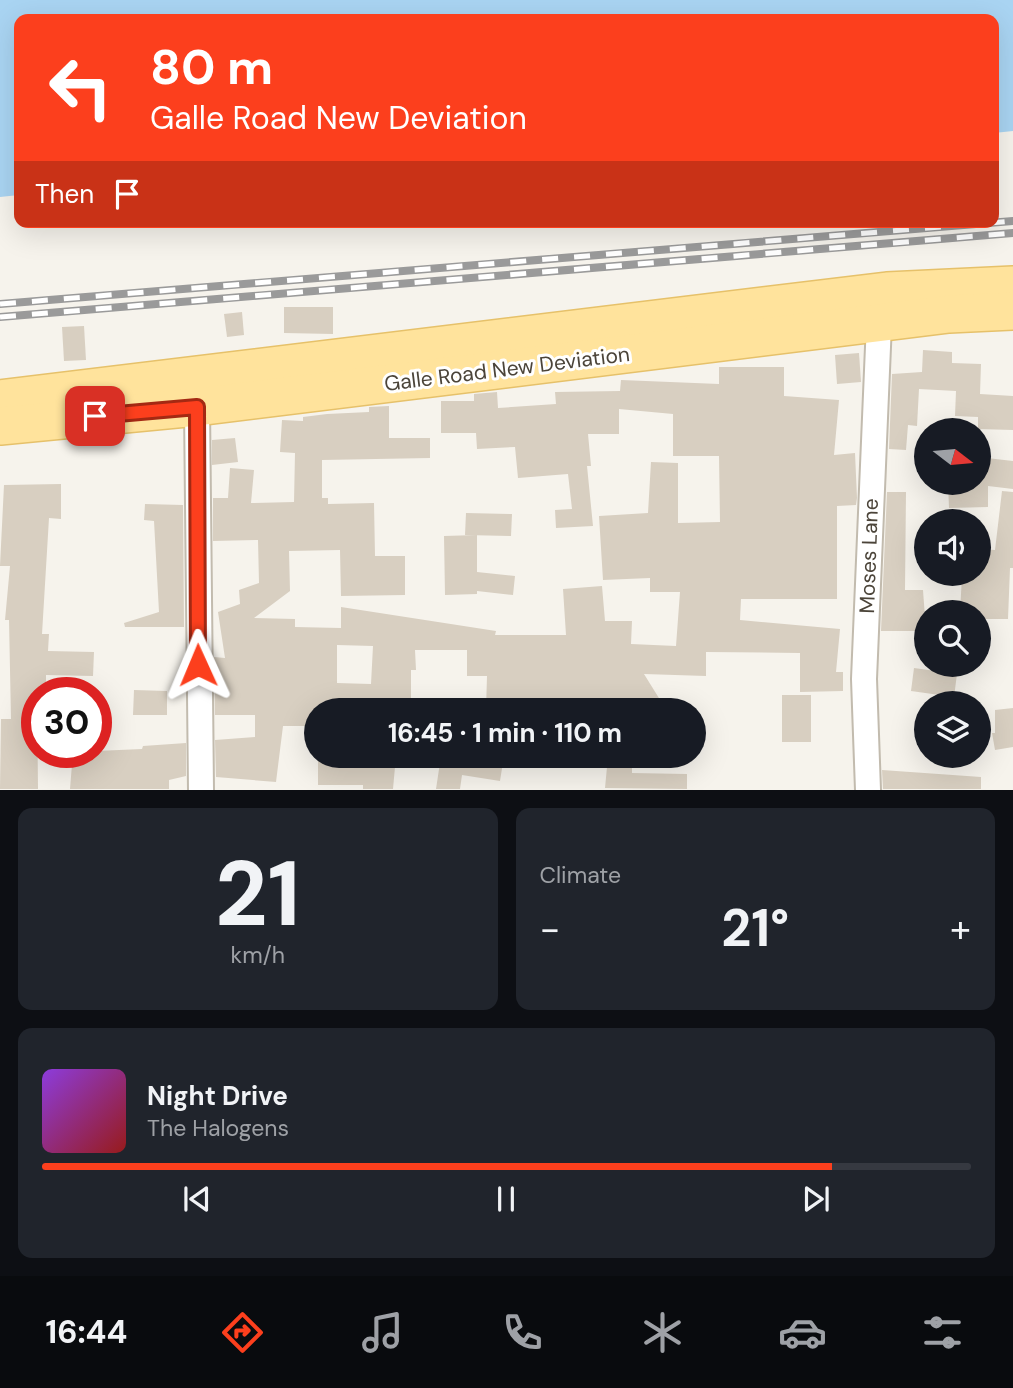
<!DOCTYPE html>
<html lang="en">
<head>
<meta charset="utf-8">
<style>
	:root { --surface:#171b24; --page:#20242c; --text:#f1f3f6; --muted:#9ea1a6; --line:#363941; --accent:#fc3f1d }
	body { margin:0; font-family:"DM Sans",sans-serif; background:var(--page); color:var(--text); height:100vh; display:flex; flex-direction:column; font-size:26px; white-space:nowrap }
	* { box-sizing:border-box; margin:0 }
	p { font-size:23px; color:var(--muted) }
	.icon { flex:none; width:38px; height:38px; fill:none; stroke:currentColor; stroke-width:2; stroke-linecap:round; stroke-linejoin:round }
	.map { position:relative; height:790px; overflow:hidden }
	.details { display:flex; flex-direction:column; gap:18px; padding:18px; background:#0d0f14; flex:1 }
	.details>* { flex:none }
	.top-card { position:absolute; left:14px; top:14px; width:985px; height:214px; border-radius:14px; box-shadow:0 7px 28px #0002; background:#fc3f1d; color:#fff; overflow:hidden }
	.needle { width:46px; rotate:106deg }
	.buttons { position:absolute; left:914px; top:418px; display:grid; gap:14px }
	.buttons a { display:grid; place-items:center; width:77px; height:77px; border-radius:50%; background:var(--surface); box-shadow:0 7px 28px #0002; font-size:35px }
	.speed { position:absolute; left:21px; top:677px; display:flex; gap:14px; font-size:35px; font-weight:700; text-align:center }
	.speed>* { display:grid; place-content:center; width:91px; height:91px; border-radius:50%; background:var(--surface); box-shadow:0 7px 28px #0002; line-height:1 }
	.speed .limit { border:10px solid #d22; background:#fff; color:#111 }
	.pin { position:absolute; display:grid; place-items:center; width:60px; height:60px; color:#fff; margin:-30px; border-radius:14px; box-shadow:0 4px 10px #0006 }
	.me { position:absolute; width:77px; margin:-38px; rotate:359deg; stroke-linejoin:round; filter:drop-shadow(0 0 5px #0008) }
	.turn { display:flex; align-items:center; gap:24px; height:147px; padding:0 21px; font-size:32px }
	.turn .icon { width:91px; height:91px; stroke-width:2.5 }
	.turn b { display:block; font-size:49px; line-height:60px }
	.then { display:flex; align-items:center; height:66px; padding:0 21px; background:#0003; gap:14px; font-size:26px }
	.big { font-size:52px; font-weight:700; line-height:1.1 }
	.details .widget { flex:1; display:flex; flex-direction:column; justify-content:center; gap:10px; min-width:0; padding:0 24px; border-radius:14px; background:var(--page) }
	.details .dial { align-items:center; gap:0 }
	.dial b { font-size:91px; line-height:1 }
	.song { display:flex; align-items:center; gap:21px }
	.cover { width:84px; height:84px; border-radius:10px; background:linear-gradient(135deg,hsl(270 70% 55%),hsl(0 70% 35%)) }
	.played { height:7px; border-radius:4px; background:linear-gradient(90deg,var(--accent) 85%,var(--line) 85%) }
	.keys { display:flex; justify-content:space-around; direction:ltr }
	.heat { display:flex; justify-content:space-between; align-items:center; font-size:38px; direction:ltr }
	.details .tiles { flex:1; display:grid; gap:18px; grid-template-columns:1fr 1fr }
	.widget:last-child { grid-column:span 2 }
	.trip { position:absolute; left:304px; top:698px; width:402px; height:70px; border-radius:35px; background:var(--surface); box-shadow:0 7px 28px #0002; font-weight:700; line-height:70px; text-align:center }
	.tabs { display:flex; height:112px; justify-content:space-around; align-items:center; background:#090b0e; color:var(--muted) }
	.tabs .icon { width:49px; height:49px }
	.tabs .on { color:var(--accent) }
	.tabs b { font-size:32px; color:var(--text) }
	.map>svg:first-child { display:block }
</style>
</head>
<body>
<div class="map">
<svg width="1013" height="790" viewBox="0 0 1013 790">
	<rect width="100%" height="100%" fill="#f6f3ec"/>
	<path fill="#a9d4f2" d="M0,0h1013v131l-19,2v-114h-975v176l-19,2z"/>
	<g fill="#d8cfc1" fill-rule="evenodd">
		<path d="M284,307h49v27l-49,-1z"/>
		<path d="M242,312l2,23 -17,2 -3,-23z"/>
		<path d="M84,326l2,34 -22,1 -2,-34z"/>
		<path d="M923,350l29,2v11l29,1 -1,30 33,2v34l-35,-1v-12l-23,-1 1,-25 -37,-2 -2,37 -9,-1 -2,25 -17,-1 3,-75 30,-2z"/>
		<path d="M859,353l2,29 -24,2 -2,-29z"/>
		<path d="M719,367h65v29l55,4 -5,55 21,-2 2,45 -1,7 -19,1v93h-96l-1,21 100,9 -4,43h7v19l-43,1v-39l-94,-1v24l-62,-2 18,29 -13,7h-163l1,-34h-20v-26h-52l1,20h-5v40h-94v16h-34l-7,56 -60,-5 -1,-37 40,-3v-22h-40l-1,-58 11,1 -7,-46 22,-8 -1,-14 20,-7 -1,-43 -45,1v-43h15l2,-30 24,2 -3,33 43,-1 1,-49 -15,-1 2,-32 21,1v-4l24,-3 42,-2v-5l20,-1v32h41v20l-108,2v38h6v6l46,-1 1,53h30v39l-64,1 -1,-46 -51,1 1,40 -36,27 41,1v8l46,1v-21l155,24 -1,4h71l-3,-46 39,-3 3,35h27l-1,23 45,2 4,-54h-30v-14l-47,2 -4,-64 49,-3 3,-51 27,1v60l42,-1 -1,-66h-46v-42l-54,-5v25h-31l3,32h-4l6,60 -37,2 -1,-18 17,-1 -4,-35 -50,4 -3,-31 -38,2 -1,-16h-35v-32h33v-7l23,-2 1,16 58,-4 -1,-12 65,-1 1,-11 98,4zM337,645l36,1 -2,38 -34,-1z"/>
		<path d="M235,438l3,24 -26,3v-25z"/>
		<path d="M978,457l35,4v28l-25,-3v21l-39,1 -1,-25h30z"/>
		<path d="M61,484v35l-12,-1 -7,116h7l-1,17 46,1 -1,24 -47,-1v18h-9l1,96h-38l1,-70h10l-2,-99h-4l5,-54h-10l4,-81z"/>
		<path d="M1002,491l11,1v76h-3l-2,51h-30v-7h-18l2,-36 16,1v-28l17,1z"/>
		<path d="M887,492h19l-1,98h18l3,41h-45z"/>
		<path d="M145,504l38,1 1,122h-59l-1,-4 35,-11 -5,-91 -10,-1z"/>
		<path d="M466,513l46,1 -1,22 -46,-1z"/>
		<path d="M477,535v37l38,4 -2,19 -36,-4v3l-32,1 -1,-59z"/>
		<path d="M914,668l43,6 -3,23 -43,-6z"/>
		<path d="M134,690l33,1v24h-34z"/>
		<rect x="782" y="695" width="29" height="47"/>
		<path d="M1013,708v39l-18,3 -3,-17h3v-23z"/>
		<path d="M186,743v33l-17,4v9h-99l3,-37 69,-3 1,-3z"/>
		<path d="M318,756h78l-3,33h-30v-4h-45z"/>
		<path d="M441,756h63l-4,25 -38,-6 -2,14h-24z"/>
		<path d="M607,767l25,1v5l55,1v15l-82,-1z"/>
		<path d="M882,770l99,7v12h-98z"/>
	</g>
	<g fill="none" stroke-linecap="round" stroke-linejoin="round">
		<defs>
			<g id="minor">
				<path d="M197,407l4,383"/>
				<path d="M868,790l-4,-111 15,-356"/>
			</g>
			<g id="primary">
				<path d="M0,399l887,-108 126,-6"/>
				<path d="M0,426l197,-19 752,-93 64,-3"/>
			</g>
		</defs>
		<use href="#minor" stroke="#c2bbae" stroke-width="28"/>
		<use href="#primary" stroke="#e6c16a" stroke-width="40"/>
		<use href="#minor" stroke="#fff" stroke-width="24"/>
		<use href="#primary" stroke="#ffe39c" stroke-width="37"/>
		<defs>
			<g id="rail">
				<path d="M0,304l1013,-83"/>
				<path d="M0,317l1013,-84"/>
			</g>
		</defs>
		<use href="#rail" stroke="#9a9a9a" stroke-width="8"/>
		<use href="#rail" stroke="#fff" stroke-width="5" stroke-dasharray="16" stroke-linecap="butt"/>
	</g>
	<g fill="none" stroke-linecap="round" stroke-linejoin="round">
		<defs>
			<path id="route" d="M95,416l102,-9 1,258"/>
		</defs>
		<use href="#route" stroke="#a42913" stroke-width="18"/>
		<use href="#route" stroke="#fc3f1d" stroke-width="12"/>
	</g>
	<g text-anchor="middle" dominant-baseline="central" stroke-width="6" stroke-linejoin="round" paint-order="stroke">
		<g font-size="21" fill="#4b4439" stroke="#fff">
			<text transform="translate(507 369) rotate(-7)">Galle Road New Deviation</text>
			<text transform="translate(869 556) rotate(-88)">Moses Lane</text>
		</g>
	</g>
</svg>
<div class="buttons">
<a><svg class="needle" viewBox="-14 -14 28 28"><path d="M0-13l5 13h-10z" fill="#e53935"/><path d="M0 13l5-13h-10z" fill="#9ea1a6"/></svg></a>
<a><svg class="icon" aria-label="sound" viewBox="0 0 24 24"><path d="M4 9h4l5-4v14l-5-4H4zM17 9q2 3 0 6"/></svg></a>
<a><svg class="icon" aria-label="search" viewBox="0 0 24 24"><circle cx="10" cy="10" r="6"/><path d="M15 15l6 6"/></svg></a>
<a><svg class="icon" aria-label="layers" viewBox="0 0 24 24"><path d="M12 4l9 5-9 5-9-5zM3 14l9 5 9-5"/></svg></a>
</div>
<div class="speed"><div class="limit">30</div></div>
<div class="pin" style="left:95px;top:416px;background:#d93025"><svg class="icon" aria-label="arrive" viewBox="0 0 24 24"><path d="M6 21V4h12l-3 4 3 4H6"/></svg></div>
<svg class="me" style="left:198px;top:665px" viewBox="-20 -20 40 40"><path d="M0-17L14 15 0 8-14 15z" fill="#fc3f1d" stroke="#fff" stroke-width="4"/></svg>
<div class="trip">16:45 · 1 min · 110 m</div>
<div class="top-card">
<div class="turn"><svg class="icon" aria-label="left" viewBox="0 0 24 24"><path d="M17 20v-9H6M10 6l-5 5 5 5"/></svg><div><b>80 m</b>Galle Road New Deviation</div></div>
<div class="then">Then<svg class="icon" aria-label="arrive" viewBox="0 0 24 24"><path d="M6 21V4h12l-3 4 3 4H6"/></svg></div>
</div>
</div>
<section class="details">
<div class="tiles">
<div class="widget dial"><b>21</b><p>km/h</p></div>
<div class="widget"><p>Climate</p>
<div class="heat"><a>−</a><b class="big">21°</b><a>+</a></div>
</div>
<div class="widget">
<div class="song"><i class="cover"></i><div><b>Night Drive</b><p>The Halogens</p></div></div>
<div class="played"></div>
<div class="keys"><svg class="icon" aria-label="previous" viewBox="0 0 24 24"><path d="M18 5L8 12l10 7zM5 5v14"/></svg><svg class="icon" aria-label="pause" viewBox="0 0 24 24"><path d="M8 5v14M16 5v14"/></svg><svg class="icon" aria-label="next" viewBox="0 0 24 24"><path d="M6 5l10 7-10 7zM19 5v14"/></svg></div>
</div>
</div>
</section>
<nav class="tabs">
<b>16:44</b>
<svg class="icon on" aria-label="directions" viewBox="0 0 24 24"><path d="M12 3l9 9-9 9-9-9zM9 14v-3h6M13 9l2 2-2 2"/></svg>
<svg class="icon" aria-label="music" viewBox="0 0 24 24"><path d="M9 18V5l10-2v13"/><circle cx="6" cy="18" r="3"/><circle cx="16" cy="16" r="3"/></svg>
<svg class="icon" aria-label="phone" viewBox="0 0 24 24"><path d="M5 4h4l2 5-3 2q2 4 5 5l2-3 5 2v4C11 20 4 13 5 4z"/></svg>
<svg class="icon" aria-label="climate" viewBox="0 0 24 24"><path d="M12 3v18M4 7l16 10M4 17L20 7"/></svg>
<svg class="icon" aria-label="car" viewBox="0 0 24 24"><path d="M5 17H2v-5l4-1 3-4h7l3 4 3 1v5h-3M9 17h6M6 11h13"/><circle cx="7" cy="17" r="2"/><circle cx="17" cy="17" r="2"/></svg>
<svg class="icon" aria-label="filters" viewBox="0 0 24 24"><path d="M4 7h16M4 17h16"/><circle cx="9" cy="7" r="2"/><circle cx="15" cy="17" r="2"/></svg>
</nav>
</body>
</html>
